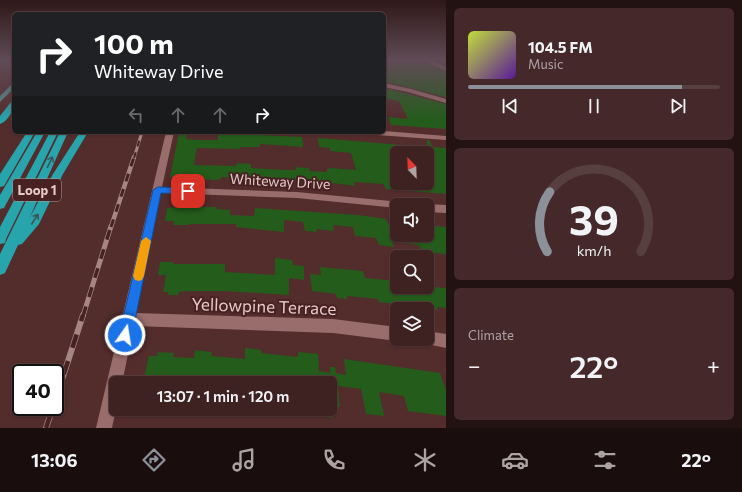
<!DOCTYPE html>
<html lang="en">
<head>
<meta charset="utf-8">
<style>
	:root { --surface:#3e2121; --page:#45292a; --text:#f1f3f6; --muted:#ada3a5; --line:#573e3f; --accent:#8c9099 }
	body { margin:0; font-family:Commissioner,sans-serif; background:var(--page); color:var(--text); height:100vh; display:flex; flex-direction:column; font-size:15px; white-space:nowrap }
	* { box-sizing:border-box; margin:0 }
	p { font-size:13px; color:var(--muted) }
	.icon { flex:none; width:22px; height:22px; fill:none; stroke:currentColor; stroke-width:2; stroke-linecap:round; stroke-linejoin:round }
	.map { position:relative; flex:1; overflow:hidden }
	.panel { display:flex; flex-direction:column; gap:8px; padding:8px; background:#221212; width:296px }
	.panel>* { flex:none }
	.hud { position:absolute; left:12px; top:12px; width:374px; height:122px; border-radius:6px; box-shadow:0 1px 3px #0004,0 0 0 1px var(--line); background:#202124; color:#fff; overflow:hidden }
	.needle { width:26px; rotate:337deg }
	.controls { position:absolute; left:390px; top:146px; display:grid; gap:8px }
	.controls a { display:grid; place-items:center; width:44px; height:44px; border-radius:6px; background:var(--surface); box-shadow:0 1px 3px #0004,0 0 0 1px var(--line); font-size:20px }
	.speed { position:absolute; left:12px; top:364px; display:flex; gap:8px; font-size:20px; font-weight:700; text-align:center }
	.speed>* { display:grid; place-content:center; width:52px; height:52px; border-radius:50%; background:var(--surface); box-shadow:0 1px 3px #0004,0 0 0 1px var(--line); line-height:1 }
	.speed .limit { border:2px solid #111; border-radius:6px; background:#fff; color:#111 }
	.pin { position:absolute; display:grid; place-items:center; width:34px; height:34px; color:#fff; margin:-17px; border-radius:8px; box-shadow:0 2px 6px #0006 }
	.me { position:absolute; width:44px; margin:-22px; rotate:13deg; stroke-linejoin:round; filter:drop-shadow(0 0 3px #0008) }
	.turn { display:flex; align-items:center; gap:14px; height:84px; padding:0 16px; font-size:18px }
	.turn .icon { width:52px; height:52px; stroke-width:2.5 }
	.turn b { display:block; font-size:28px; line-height:34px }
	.lanes { display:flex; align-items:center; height:38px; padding:0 16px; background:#0003; justify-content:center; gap:20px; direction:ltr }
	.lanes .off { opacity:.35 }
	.big { font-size:30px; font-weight:600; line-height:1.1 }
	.panel .widget { flex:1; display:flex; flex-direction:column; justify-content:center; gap:6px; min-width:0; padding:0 14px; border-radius:6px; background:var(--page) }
	.panel .dial { align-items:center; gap:0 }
	.dial svg { height:104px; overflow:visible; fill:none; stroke:var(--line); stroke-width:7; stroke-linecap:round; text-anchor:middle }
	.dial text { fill:var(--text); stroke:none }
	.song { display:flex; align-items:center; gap:12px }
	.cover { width:48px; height:48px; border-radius:6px; background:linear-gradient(135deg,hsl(70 70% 55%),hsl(270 70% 35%)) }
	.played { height:4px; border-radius:2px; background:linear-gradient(90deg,var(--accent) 85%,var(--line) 85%) }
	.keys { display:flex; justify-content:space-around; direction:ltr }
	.heat { display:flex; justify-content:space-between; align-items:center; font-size:22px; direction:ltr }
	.trip { position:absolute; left:109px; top:376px; width:228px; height:40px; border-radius:6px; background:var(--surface); box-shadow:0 1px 3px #0004,0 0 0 1px var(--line); font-weight:600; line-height:40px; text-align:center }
	.tab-bar { display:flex; height:64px; justify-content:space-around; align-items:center; background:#190d0d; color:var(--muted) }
	.tab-bar .icon { width:28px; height:28px }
	.tab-bar .selected { color:var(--accent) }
	.tab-bar b { font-size:18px; color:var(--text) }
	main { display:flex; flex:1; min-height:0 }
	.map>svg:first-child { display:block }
</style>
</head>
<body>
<main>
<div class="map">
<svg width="446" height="428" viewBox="0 0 446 428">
	<rect width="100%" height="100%" fill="#532c2c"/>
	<g fill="#245c1b" fill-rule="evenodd">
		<path d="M396,61l22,1 4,3 7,-1 17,8v25l-62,-16v-18l14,1z"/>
		<path d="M388,89l58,15v25l-55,-4 -3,-8 20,2 -9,-18 -15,-3z"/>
		<path d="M179,133h8l-1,6 12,1h20v-7l84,4 1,10 -43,-3v3h-20v2l-43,-1 -3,17 42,1 1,-3 14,1v4l35,2h10l-1,-3 14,1v3l18,1v-3l5,-1 24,2 -5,-17 -21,-2v-3l-11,-1 -1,-9 109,9v-7h2l4,7 13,1v46l-60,-5 -3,-5 -29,-2 1,4 -44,-6v2l-90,-5v2l-5,1 -46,-3zM397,153h30v21l5,9h-35z"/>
		<path d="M183,207h34l-1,2 14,1v5l24,1 1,-8 103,7 28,4 4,9 7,1v6h30v-12l7,1 1,2 11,1v27l-24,-2 -2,-6 -7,-2 -21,-2 2,5 -15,-2 -3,-7 -21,-2 -2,-9 -20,-2 1,6 -18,-2 1,3 -12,-1 -2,-9 -19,-2v12l-48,-5v-3h-47v1h-16l1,-4h-9l2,-13z"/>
		<path d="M275,258l17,2 1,5 11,1v14l-15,-2v17l-65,-4h-37l-8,1 -1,3h-10v-3h-5l3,-17h-8l2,-13h13v2h52v8l50,3z"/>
		<path d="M320,267l43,4 2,7 32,3v6h18l19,4 -1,-4 13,1v20l-9,-1 1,3 -59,-8 -1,-3 -31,-3v3l-10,-1 -1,-4 -24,-3 -2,-17 11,1z"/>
		<path d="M245,348l16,2v3l37,4v-5l20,2 1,17 11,2v-6h5l1,6 10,2 -2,-16 96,14 6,17v26l-38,-5 -4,-15 -25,-4 5,24 -18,-2 -5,-25 -23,-3 2,21 -10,-2v-22h-81l-17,-2v2h-89l6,-27h8l1,-4 16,1 -1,4 21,1 1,-8 17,2 -1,4 34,3z"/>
		<path d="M305,409h27l1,9 -28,-4z"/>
	</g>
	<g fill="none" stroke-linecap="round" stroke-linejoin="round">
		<g fill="#996d6b" fill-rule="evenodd">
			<path d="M424,60h7l15,7v4z"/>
			<path d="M384,83l27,6 35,10v4l-38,-11 -24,-5z"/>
			<path d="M384,131l62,5v4l-83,-6 -4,-2z"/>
			<path d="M166,132h8l-12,55 135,5 104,10 5,3h-9v3l-100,-10 -136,-5 -25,120 197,6 64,8v12h5l-5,2 -64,-8 -199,-7 -12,57h-6v26l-4,19h-16z"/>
			<path d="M427,204l19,1v8l-19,-1v-7h-2z"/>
			<path d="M427,331l19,3v14l-24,-5 -2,-4h7z"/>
		</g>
		<path fill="#558e92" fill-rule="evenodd" d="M14,82v6l-14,14v-6z"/>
		<g fill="#28a4ac" fill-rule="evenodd">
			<path d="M11,102h3c0,8 -6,19 -14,22v-8z"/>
			<path d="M27,132h8l-31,54 -4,1v-13z"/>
			<path d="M37,132h8l-41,76 -4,1v-14z"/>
			<path d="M50,132h8l-52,107 -1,4 -5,1v-17z"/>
			<path d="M60,132h8l-39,87 24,-45 27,-42h8l-25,42 -24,50 -17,20 -4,1 -13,28 -5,2v-21z"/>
		</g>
		<defs>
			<path id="rail-far3" d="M134,158l8,-26"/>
			<path id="rail-far2" d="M111,227l23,-70"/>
			<path id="rail-far1" d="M83,316l28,-90"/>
			<g id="rail">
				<path d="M55,401l28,-86"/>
				<path d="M46,428l7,-21"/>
			</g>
		</defs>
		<use href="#rail-far3" stroke="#a58685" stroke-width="3"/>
		<use href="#rail-far2" stroke="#a58685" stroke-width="4.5"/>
		<use href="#rail-far1" stroke="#a58685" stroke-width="5"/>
		<use href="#rail" stroke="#a58685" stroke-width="6"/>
		<use href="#rail-far3" stroke="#482222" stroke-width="2" stroke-dasharray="6" stroke-linecap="butt"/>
		<use href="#rail-far2" stroke="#482222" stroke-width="3" stroke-dasharray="8" stroke-linecap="butt"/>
		<use href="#rail-far1" stroke="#482222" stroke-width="3.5" stroke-dasharray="10" stroke-linecap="butt"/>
		<use href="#rail" stroke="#482222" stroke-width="4.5" stroke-dasharray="14" stroke-linecap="butt"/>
	</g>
	<defs><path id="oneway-shaft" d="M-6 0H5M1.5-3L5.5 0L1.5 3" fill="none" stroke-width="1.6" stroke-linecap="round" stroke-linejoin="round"/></defs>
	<g stroke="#3b5659">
		<use href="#oneway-shaft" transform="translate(50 162) rotate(-65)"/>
		<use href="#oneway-shaft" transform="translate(35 219) rotate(-57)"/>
	</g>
	<linearGradient id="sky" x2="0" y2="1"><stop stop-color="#2e1818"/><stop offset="0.5" stop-color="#604b56"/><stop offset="1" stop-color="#604b56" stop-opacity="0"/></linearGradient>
	<rect width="446" height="120" fill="url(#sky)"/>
	<path fill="#1a73e8" stroke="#114b97" d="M158,187l30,1 5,3 -5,3 -27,-1 -29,142 -2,4 -5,2 -4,-2 -2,-4 34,-145z"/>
	<path fill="#f59e0b" d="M146,237l5,4 -7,35 -2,4 -3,1 -4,-1 -2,-4 8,-35z"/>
	<g text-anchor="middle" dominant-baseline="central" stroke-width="4" stroke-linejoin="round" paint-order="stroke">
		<rect fill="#482222" stroke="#b59897" stroke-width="1" x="13" y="179" width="48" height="22" rx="3"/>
		<g font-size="13" font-weight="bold" fill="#e4cac9">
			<text x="37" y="190">Loop 1</text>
		</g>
		<g font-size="14" fill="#e4cac9" stroke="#482222">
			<text transform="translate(280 181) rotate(3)">Whiteway Drive</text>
		</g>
		<g font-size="17" fill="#e4cac9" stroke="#482222">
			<text transform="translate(264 306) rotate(2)">Yellowpine Terrace</text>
		</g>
	</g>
</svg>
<div class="controls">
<a><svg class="needle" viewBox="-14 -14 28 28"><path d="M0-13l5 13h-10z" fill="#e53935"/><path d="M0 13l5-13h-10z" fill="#ada3a5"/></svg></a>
<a><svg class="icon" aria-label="sound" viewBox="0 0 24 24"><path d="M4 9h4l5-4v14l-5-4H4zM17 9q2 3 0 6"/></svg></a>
<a><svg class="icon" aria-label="search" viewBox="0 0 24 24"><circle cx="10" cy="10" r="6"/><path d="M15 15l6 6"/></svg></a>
<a><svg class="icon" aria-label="layers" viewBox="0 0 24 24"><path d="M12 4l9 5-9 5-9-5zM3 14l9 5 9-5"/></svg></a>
</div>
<div class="speed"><div class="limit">40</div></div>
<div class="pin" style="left:188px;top:191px;background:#d93025"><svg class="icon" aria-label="arrive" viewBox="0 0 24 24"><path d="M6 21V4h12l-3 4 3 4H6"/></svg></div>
<svg class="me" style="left:125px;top:335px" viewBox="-20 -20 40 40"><circle r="17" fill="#1a73e8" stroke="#fff" stroke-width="3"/><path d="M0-11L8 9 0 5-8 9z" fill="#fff"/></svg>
<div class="trip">13:07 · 1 min · 120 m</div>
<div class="hud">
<div class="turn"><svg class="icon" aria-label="right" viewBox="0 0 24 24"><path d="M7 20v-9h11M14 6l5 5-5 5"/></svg><div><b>100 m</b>Whiteway Drive</div></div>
<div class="lanes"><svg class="icon off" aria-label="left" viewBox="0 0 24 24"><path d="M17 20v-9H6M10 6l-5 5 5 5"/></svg><svg class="icon off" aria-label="ahead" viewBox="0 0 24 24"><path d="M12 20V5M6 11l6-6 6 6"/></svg><svg class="icon off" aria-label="ahead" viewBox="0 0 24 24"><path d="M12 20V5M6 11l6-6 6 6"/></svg><svg class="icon" aria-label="right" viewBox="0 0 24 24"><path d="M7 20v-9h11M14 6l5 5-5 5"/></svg></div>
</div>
</div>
<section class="panel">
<div class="widget">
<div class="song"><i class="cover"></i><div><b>104.5 FM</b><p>Music</p></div></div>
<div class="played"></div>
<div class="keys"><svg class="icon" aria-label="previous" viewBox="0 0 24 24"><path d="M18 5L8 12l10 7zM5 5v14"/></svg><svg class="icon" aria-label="pause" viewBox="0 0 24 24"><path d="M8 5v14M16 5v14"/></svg><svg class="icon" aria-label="next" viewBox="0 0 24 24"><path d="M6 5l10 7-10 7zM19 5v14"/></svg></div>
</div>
<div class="widget dial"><svg viewBox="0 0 100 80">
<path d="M14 69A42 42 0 1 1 86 69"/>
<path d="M14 69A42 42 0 0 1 16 23" stroke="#8c9099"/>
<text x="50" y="56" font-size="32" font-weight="700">39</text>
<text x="50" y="72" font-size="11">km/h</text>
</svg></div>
<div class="widget"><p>Climate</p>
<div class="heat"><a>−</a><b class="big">22°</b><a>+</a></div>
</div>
</section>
</main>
<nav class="tab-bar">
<b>13:06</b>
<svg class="icon selected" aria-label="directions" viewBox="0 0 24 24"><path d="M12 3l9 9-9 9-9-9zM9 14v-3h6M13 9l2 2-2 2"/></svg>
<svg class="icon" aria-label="music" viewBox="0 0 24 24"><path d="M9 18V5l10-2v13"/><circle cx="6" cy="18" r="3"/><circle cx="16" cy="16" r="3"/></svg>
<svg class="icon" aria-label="phone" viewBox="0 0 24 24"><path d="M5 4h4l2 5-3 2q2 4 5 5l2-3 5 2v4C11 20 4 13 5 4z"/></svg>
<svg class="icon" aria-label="climate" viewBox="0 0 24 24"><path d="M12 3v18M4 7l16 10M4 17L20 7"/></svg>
<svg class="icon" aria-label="car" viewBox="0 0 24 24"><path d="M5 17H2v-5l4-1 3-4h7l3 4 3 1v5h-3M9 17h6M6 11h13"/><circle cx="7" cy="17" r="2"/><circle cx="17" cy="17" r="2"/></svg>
<svg class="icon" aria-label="filters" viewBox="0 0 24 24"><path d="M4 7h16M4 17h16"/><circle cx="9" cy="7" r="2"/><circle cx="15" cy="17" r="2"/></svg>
<b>22°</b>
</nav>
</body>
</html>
